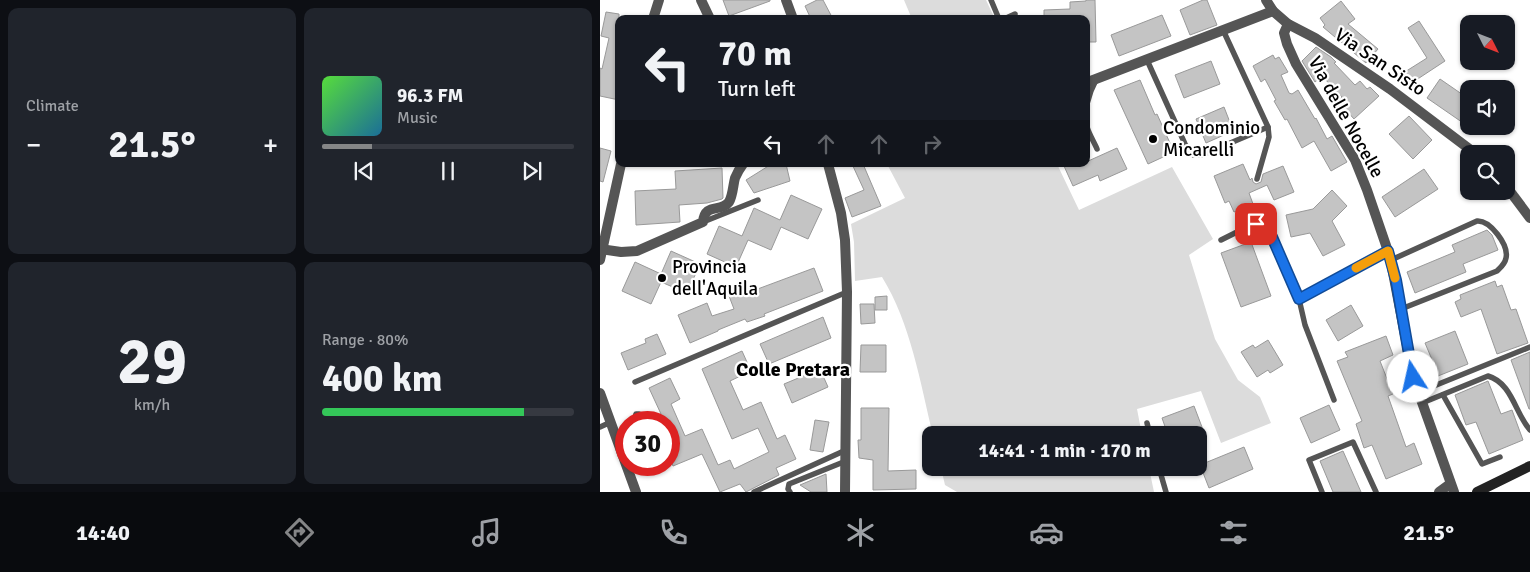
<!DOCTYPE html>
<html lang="en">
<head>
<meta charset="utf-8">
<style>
	:root { --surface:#171b24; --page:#20242c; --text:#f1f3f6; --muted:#9ea1a6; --line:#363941; --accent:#858687 }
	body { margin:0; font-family:Signika,sans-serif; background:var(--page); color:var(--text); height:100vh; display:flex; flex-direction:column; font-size:19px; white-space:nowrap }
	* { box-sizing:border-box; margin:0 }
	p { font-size:16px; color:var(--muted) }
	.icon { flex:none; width:28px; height:28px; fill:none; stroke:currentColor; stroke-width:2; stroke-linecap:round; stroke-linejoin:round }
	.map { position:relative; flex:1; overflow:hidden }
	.side { display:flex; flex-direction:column; gap:8px; padding:8px; background:#0d0f14; width:600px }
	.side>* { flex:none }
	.guide { position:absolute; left:15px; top:15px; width:475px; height:152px; border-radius:10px; box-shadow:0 1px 4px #0004; background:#171b24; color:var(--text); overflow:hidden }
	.needle { width:32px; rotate:132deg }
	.controls { position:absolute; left:860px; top:15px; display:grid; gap:10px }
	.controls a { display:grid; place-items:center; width:55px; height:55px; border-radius:10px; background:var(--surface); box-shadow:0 1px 4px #0004; font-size:25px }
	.speed { position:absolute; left:15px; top:411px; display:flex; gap:10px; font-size:25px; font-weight:700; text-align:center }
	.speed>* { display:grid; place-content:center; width:65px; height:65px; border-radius:50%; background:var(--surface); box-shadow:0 1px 4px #0004; line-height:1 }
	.speed .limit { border:8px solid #d22; background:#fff; color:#111 }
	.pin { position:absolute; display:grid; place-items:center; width:42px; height:42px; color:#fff; margin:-21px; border-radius:10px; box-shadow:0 2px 8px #0006 }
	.me { position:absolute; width:55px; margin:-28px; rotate:350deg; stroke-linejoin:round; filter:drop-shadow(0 0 4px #0008) }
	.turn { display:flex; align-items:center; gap:18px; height:105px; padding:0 20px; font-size:22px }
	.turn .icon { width:65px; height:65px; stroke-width:2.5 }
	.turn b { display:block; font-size:35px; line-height:42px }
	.lanes { display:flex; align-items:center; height:48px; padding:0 20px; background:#0003; justify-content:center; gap:25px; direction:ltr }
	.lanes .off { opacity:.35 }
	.big { font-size:38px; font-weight:800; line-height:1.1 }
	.side .widget { flex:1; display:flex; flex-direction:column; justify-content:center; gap:8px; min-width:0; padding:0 18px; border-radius:10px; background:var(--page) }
	.side .dial { align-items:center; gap:0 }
	.dial b { font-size:65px; line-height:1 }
	.song { display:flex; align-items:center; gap:15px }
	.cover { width:60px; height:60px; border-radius:8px; background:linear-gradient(135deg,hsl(110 70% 55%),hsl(200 70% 35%)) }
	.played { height:5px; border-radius:2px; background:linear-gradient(90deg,var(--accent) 20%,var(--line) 20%) }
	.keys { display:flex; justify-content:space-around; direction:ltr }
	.heat { display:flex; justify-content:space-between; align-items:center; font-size:28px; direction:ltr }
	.charge { height:8px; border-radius:4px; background:linear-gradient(90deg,#34c759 80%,var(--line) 0) }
	.side .tiles { flex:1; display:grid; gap:8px; grid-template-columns:repeat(2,1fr) }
	.trip { position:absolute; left:322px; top:426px; width:285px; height:50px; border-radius:10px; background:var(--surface); box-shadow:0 1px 4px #0004; font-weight:800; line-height:50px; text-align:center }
	.dock { display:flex; height:80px; justify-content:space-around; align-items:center; background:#090b0e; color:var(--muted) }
	.dock .icon { width:35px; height:35px }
	.dock .current { color:var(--accent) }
	.dock b { font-size:22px; color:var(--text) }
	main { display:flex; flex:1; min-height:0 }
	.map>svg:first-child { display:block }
</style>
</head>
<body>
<main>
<section class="side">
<div class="tiles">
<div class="widget"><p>Climate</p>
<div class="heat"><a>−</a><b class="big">21.5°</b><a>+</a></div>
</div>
<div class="widget">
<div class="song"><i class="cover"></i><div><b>96.3 FM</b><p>Music</p></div></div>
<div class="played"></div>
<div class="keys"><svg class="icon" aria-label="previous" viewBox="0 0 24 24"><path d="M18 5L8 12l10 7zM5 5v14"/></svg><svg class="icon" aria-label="pause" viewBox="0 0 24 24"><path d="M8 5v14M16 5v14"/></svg><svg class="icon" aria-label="next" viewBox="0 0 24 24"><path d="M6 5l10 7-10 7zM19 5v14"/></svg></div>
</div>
<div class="widget dial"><b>29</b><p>km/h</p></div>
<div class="widget"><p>Range · 80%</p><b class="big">400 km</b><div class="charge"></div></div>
</div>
</section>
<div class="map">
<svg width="930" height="492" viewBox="0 0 930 492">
	<rect width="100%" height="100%" fill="#fff"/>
	<g fill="#dcdcdc">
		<path d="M304,0h82l9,19h-83z"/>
		<path d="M287,164h170l22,46 93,-43 41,72 -24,16 26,84 23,41 22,17 11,26 -50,20 -20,-52 -64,18 5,26h-209c-13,-53 -22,-111 -51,-158l-27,4 -1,-39 -3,-18 54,-26z"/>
		<path d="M341,468h208l5,24h-197l-12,-7z"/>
	</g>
	<g fill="#c4c4c4" stroke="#999">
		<path d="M123,0h47v1l-41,15z"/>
		<path d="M217,0h6l10,19h-22l-6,-13z"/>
		<path d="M486,0h9l1,42h-10v-23h-42v-9l26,-1v-7l16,-1z"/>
		<path d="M603,0h4l10,25 -27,10 -10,-25z"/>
		<path d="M741,1l14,18 -7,5 30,25 -12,14 -43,-36 2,-2 -5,-7z"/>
		<path d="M6,12l13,2v86l-19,-4v-28l2,1 7,-31 -8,-2z"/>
		<path d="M562,15l9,21 -52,20 -8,-21z"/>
		<path d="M819,21l26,40 -38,25 -7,-11 27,-17 -19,-30z"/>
		<path d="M716,47l15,10 5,5 -2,1 21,22 5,-4 7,8 3,-2 9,9 -25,23 -8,-9 -3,3 -8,-8 7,-8 -20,-21 -7,6 -13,-21z"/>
		<path d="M673,55l2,4 4,-2 9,15 -7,3 8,18 3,1 6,-4 17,29 1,-1 11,21 5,-3 15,26 -16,9 -17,-30 -12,7 -15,-29 -2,1 -11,-19 2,-1 -11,-21 -4,3 -8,-16z"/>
		<path d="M611,61l9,23 -36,14 -9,-23z"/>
		<path d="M840,79l29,20v28l-42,-29z"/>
		<path d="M540,80l15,35 2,-1 17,38 -26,12 -34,-74z"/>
		<path d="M624,107l7,18 -9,3 2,7 -18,8 -10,-24z"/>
		<path d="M809,116l23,24 -19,19 -24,-25z"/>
		<path d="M0,148l11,3 -8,31 -3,-1z"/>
		<path d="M517,148l10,21 -27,12 -2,-6 -25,11 -9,-20 6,-2h16v-2z"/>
		<path d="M186,164l4,17 -36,12 -8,-13 24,-15z"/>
		<path d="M252,164h11l18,42 -29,11 -7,-19 19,-8z"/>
		<path d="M643,164l7,16 2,-2 1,4 3,2 5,-2 2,-8 20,-8 11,26 -20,8 -7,-15 -18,8 4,11 -19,8 -5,-11 -4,2 -11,-27z"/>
		<path d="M122,168l1,30 -1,1 -15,4 -28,2 1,17 -44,3 -1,-34 41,-2 -1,-18z"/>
		<path d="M824,169l14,20 -43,28 -13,-20z"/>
		<path d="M732,190l15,16 -15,15 13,24 -22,11 -13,-23 -19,4 -5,-22 27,-6z"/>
		<path d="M191,195l31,14 -14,30 -27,-12 -10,23 -23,-10 -12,27 -29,-13 12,-28 23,10 12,-28 26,12z"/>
		<path d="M887,230l5,5 6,15 -35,14 3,8 -51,21 -8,-21 48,-20 -3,-7z"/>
		<path d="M651,242l20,54 -30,11 -20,-54z"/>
		<path d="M71,251l29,13 -13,29 -26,-11 -10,22 -29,-13 13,-29 26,12z"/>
		<path d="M214,268l9,23 -59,23 1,2 -18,6 -2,-3 -27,11v1l-28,12 -12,-28 29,-12 5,13 22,-7 -5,-13 25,-9 1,3z"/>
		<path d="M895,281l2,6 5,-2 9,25 5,-1 12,34 -31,11 -16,-45 -20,8 -6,-15 6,-3 -1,-4z"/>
		<path d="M287,296v14h-12v-13z"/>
		<path d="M260,304h14l1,19 -14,1z"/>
		<path d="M751,305l12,21 -25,15 -12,-21z"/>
		<path d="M223,317l8,21 -62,26 -9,-20z"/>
		<path d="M855,331l13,33 -35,14 -5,-14 5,-2 -8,-19z"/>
		<path d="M57,334l9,20 -38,16 -7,-17 25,-10 -1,-4z"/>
		<path d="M786,336l7,19 -13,6 13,33 -5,2 18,51 8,-4 8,21 -36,15 -14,-34 -8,3 -8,-24 6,-3 -25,-60 11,-4 -3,-5z"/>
		<path d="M668,340l15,25 -13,8 -2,-3 -11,7 -16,-25 12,-7 2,3z"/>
		<path d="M261,345h25v27h-26z"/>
		<path d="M142,351l9,20 -21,10 13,29 18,-8 16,37 8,-4 11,24 -20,9 3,7 -33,17 -6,-8 -20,8 -18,-38 -29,12 -4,-11v-33h-20l-1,-2 13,-6 -12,-26 21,-10 10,21 -9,5 14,32 17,-7 16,36 12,-5 4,9 35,-17 -11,-24 -26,11 -30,-70z"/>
		<path d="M930,352v57h-1l-18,-49z"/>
		<path d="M220,369l8,18 -36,16 -8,-19z"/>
		<path d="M888,381l13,33 11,-4 11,30 -34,14 -13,-32 -10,3 -11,-30z"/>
		<path d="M729,405l11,25 -29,13 -11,-25z"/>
		<path d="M594,406l11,29h-37l-6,-17z"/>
		<path d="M261,408h28l-1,63 28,-1v19l-43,1v-30l-14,-2 -1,-18h3z"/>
		<path d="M215,420l14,2 -6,30 -13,-2z"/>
		<path d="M644,447l9,22 -44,19 -9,-23z"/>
		<path d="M743,451l18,41h-28l-13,-31z"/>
		<path d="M226,474l1,18h-16l-11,-7z"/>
	</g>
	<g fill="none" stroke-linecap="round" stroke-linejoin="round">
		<g stroke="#555" stroke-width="5.5">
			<path d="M391,0l8,19"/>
			<path d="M404,19l11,-5"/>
			<path d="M623,30l45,97 1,10 -12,42"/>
			<path d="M547,60l38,84 8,11h9l66,-28"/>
			<path d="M496,80c-7,13 -13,32 -9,47 2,7 7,15 10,22"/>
			<path d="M103,222l55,-22"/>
			<path d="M621,240l30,-15 5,-1 11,4 32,71 6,26 29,75"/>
			<path d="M791,260l86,-39c13,-1 32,24 29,37 -1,6 -5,9 -9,13l-96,38"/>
			<path d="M699,299l89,-48"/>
			<path d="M35,382l212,-90"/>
			<path d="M819,392l111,-45"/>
			<path d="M843,395l39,69 18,-7"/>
			<path d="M822,403l66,-27c24,7 27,37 42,54"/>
			<path d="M34,422l2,-8h3l5,8"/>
			<path d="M547,423l3,12"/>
			<path d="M0,427l11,-5"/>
			<path d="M559,468l7,24"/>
			<path d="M154,492l92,-42"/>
			<path d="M190,492l-2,-3 1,-5 5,-2 52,-21"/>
			<path d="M722,492l-13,-32 44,-18 23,50"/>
		</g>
		<g stroke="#555" stroke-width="10">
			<path d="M101,0l9,19"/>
			<path d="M186,0l7,19"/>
			<path d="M666,0l7,11 15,13 27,14 75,51 86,65"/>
			<path d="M688,24l-4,9 3,11 9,20 59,96 12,30 23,67 23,120 41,115"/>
			<path d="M488,82l185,-71"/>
			<path d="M228,164l13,49 4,27 2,52 -2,200"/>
			<path d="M906,186l24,32"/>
			<path d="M0,249l21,3 16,-1 66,-29c2,-20 18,-9 26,-20 4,-7 4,-17 6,-24 2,-5 5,-10 8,-14"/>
			<path d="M839,492l11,-8"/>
		</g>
		<g stroke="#555" stroke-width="10">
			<path d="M53,19l6,-19"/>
			<path d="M0,260l21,-96"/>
			<path d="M0,393l36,99"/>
		</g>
		<path stroke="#222" stroke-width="10" d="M877,492l53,-26"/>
	</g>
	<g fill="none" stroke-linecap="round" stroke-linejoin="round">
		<defs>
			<path id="route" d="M656,224l11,4 5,9 27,62 89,-48 8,29 17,97"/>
		</defs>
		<use href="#route" stroke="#114b97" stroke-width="12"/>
		<use href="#route" stroke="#1a73e8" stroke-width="9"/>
		<path stroke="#f59e0b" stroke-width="9" d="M756,268l32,-17 7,27"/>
	</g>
	<g fill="#000" stroke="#fff" stroke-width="2">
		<circle cx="553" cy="139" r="5"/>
		<circle cx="62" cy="278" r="5"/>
	</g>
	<g text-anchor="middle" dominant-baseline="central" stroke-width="4.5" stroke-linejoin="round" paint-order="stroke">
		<g font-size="19" fill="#000" stroke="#fff">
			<text transform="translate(780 62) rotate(34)">Via San Sisto</text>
			<text transform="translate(746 117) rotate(61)">Via delle Nocelle</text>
		</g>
		<g font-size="19" fill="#000" stroke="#fff" text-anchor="start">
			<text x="563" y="128">Condominio<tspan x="563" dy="22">Micarelli</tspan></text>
			<text x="72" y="267">Provincia<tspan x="72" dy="22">dell'Aquila</tspan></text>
		</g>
		<g font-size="20" font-weight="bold" fill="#000" stroke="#fff">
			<text x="193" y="369">Colle Pretara</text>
		</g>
	</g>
</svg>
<div class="controls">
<a><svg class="needle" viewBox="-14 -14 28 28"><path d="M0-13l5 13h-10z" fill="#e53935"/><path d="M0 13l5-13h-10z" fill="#9ea1a6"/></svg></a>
<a><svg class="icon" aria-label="sound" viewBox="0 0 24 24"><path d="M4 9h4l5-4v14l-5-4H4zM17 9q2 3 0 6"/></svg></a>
<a><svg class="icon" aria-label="search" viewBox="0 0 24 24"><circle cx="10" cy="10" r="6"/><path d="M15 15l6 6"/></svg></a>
</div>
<div class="speed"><div class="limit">30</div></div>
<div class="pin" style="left:656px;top:224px;background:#d93025"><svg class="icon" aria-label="arrive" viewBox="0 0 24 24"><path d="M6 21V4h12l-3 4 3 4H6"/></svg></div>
<svg class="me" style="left:813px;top:377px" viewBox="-20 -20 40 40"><circle r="19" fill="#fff"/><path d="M0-13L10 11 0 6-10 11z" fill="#1a73e8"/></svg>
<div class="trip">14:41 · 1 min · 170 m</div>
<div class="guide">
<div class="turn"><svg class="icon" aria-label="left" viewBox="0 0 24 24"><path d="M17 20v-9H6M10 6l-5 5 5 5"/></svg><div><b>70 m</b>Turn left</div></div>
<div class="lanes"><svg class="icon" aria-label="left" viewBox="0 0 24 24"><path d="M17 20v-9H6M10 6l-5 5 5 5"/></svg><svg class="icon off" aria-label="ahead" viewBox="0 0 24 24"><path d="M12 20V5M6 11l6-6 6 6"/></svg><svg class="icon off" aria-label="ahead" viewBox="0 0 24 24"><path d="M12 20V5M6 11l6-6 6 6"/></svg><svg class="icon off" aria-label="right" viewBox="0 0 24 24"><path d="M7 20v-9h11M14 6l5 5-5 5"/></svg></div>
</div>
</div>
</main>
<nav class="dock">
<b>14:40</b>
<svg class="icon current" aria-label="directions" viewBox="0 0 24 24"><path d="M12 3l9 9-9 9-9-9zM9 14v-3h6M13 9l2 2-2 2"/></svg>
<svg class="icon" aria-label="music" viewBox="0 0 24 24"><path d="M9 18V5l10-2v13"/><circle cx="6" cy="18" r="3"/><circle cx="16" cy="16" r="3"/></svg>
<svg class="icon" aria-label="phone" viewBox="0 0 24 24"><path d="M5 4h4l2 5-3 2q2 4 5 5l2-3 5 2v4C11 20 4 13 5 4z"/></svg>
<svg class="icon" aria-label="climate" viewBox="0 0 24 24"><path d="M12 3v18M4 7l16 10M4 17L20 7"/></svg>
<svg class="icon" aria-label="car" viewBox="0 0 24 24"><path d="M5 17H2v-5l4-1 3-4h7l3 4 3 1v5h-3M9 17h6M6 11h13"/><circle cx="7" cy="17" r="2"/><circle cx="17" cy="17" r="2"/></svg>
<svg class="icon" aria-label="filters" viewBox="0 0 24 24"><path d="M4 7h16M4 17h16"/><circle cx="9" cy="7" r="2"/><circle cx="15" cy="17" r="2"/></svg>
<b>21.5°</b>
</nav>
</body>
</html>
